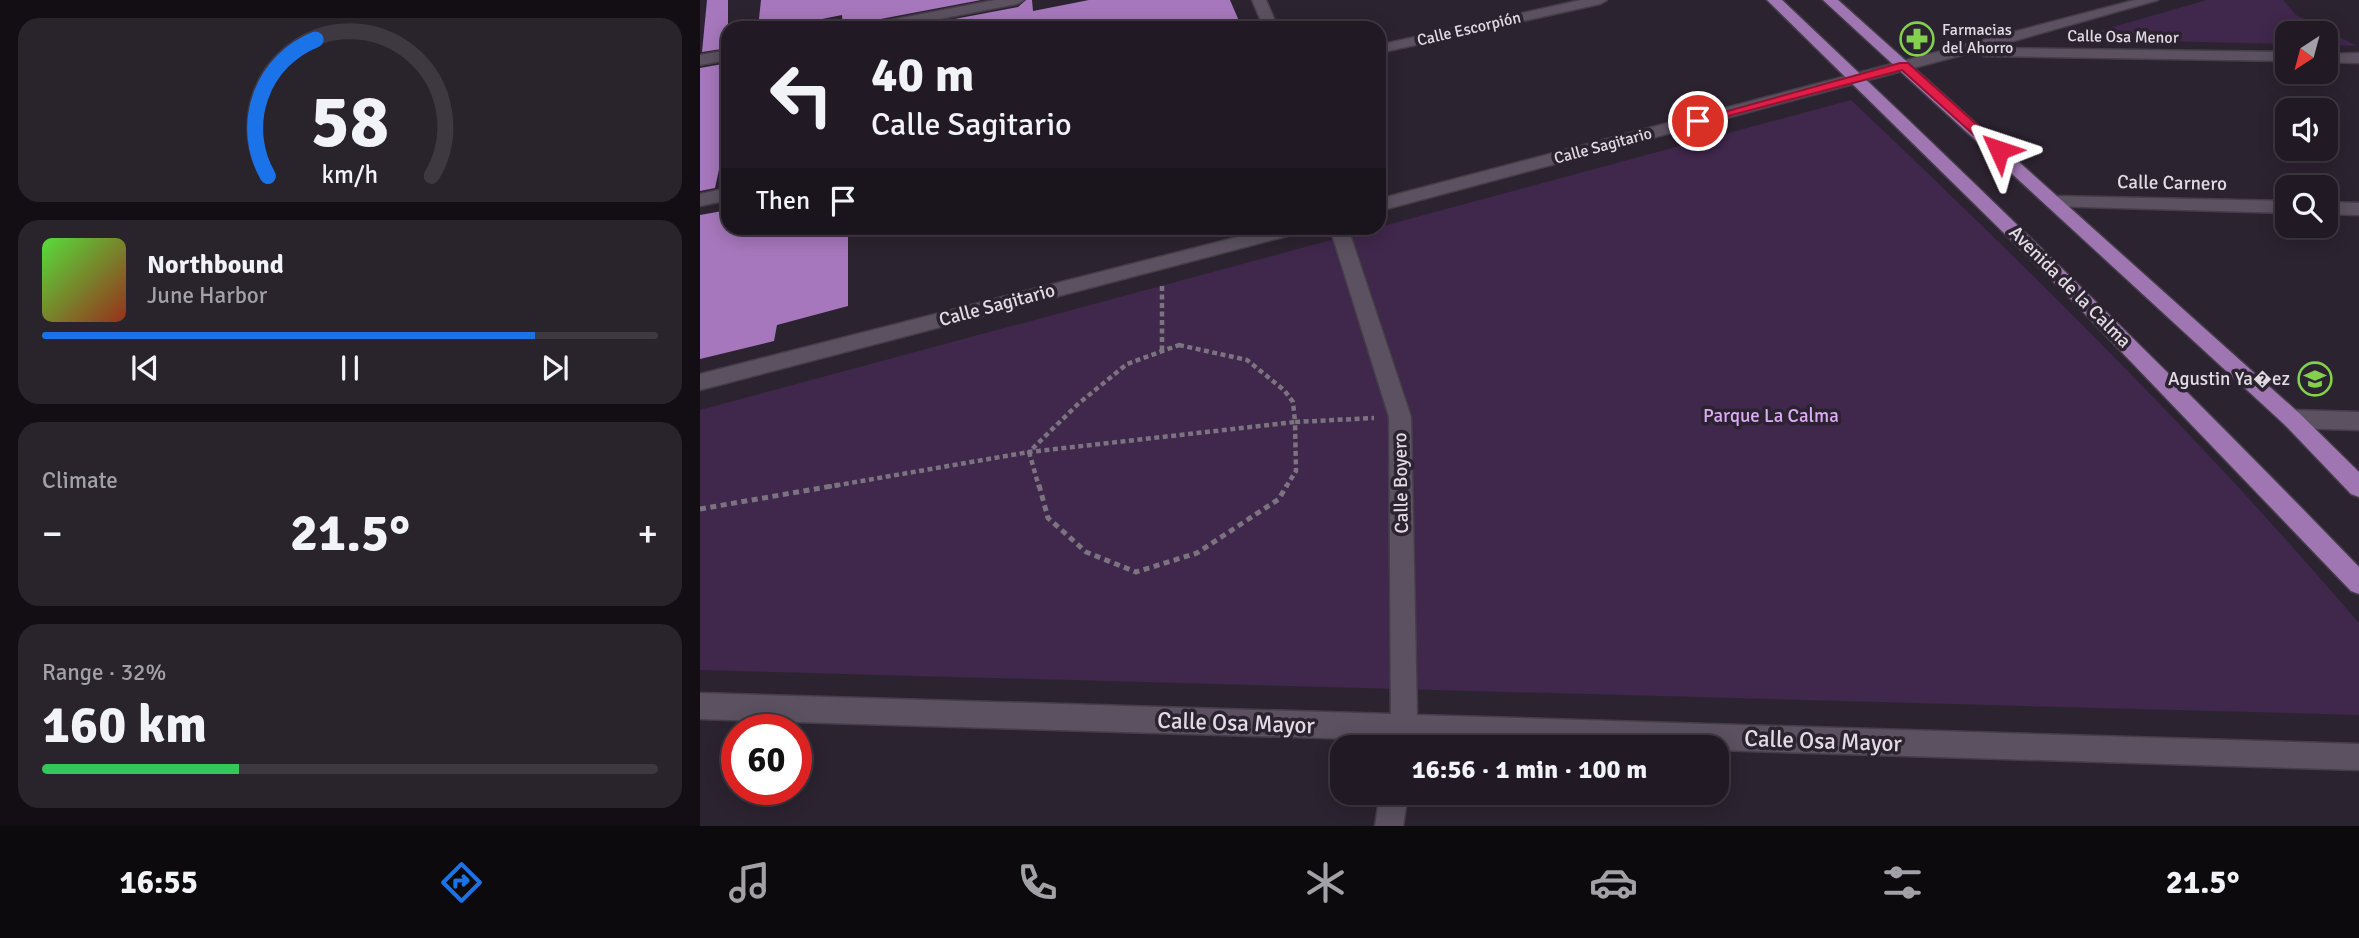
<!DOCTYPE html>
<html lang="en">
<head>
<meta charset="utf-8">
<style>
	:root { --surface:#211a24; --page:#29232c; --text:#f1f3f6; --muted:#a2a1a6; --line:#3e3841; --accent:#1a73e8 }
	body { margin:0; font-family:Signika,sans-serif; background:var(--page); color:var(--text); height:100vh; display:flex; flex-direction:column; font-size:26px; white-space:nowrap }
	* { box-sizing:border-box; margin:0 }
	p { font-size:23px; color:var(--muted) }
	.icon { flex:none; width:38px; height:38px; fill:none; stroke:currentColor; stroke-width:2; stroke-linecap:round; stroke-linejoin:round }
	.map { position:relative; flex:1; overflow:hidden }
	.sheet { display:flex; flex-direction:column; gap:18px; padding:18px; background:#120e14; width:700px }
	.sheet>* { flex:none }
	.hud { position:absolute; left:21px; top:21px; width:665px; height:214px; border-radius:21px; box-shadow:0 4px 18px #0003,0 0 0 2px var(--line); background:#211a24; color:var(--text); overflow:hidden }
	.needle { width:46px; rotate:216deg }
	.fabs { position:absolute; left:1575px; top:21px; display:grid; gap:14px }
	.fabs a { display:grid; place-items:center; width:63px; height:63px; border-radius:14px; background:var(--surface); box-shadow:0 4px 18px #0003,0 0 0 2px var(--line); font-size:35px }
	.speed { position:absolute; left:21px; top:714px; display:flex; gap:14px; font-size:35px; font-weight:700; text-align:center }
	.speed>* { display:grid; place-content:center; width:91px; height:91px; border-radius:50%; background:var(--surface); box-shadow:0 4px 18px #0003,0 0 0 2px var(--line); line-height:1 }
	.speed .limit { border:10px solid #d22; background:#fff; color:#111 }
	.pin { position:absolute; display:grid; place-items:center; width:60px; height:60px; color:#fff; margin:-30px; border:4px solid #fff; border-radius:50%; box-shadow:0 2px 7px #0007 }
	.me { position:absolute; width:77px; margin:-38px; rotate:312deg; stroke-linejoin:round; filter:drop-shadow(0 0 5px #0008) }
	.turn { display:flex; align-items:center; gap:24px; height:147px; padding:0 35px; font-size:32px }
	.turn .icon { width:91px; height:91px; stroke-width:2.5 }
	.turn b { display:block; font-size:49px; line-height:60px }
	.then { display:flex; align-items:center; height:66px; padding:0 35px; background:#0003; gap:14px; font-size:26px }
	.big { font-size:52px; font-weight:700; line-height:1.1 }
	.sheet .card { flex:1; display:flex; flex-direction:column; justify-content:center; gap:10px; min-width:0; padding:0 24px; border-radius:21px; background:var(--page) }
	.sheet .dial { align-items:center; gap:0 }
	.dial svg { height:182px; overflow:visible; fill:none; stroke:var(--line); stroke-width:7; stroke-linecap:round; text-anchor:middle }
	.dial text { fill:var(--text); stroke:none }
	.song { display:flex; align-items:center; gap:21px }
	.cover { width:84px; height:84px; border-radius:10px; background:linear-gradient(135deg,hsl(110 70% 55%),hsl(10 70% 35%)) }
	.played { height:7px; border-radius:4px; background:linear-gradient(90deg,var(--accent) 80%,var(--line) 80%) }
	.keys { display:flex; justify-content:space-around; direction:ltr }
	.heat { display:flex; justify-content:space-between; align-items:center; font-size:38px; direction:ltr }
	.charge { height:10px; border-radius:5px; background:linear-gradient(90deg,#34c759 32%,var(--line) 0) }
	.trip { position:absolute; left:630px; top:735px; width:399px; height:70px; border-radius:21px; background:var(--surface); box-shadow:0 4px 18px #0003,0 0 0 2px var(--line); font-weight:700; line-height:70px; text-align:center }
	.tabs { display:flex; height:112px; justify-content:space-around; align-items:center; background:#0d0a0e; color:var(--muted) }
	.tabs .icon { width:49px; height:49px }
	.tabs .active { color:var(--accent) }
	.tabs b { font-size:32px; color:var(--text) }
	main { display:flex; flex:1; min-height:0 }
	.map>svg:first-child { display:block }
</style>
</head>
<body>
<main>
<section class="sheet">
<div class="card dial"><svg viewBox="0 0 100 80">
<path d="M14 69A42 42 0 1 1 86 69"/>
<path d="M14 69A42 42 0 0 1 35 9" stroke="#1a73e8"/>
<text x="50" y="56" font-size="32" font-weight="700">58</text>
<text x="50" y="72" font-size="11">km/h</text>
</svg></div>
<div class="card">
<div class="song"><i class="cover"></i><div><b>Northbound</b><p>June Harbor</p></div></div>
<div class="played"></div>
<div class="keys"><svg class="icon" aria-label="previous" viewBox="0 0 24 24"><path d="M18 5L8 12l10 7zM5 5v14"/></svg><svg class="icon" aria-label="pause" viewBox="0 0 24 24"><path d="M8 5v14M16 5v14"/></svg><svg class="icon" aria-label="next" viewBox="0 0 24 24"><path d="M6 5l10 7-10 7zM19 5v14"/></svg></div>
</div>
<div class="card"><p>Climate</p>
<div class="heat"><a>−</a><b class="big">21.5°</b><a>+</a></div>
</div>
<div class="card"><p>Range · 32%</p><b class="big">160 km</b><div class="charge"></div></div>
</section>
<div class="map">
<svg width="1659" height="826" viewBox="0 0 1659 826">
	<rect width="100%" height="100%" fill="#2c2330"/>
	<g fill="#40274c">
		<path d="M1507,0h76l13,15 61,31 -31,-1v-12h-39v11l-216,-5z"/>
		<path d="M1151,100c177,168 350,338 508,523v92l-1659,-45v-260z"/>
	</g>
	<g fill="#a677bc">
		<path d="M7,0h21v48l-26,4z"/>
		<path d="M61,0h220l-111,21 -9,7h-18l-1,-13 -65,13h-19z"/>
		<path d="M326,0h6l1,11 56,-11h141l12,28h-75l-2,-4 -20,4h-238l111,-21z"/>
		<path d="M28,63v65l-13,60 -15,3v-123z"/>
		<path d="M28,210v18h120v78l-71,19 -3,16 -74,18v-144z"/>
	</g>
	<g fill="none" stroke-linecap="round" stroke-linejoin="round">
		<defs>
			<g id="street">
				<path d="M295,0h29l-7,4 -124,24h-30l7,-4z"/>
				<path d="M552,0h14l12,28h-14z"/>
				<path d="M881,0h26l-7,4 -221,49v-8z"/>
				<path d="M1435,0h23l-169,48 298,4v9l-303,-5 -7,-5 -598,160v-12z"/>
				<path d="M28,50v10l-28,5v-10z"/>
				<path d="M1659,53v10l-33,-1v-8z"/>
				<path d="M28,188v12l-28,6v-12z"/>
				<path d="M1355,196l232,5v12l-238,-7 -3,-4 3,-4z"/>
				<path d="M1626,202l33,1v12l-33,-1z"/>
				<path d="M573,228h31l-9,6 -595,156v-16z"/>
				<path d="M630,228h18l63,189 6,298 942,29v26l-642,-20v-3l-302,-6 -1,6h-26l1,-7 -689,-21v-26l691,21 -2,-297z"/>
				<path d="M1592,410l67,2v18l-67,-2 -7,-3 -4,-6 4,-6z"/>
				<path d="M680,793h28l-5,33h-28z"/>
			</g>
			<g id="primary">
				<path d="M1067,0h15c196,185 390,373 577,567v27l-8,-3 -287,-299z"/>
				<path d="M1123,0h15l461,413 60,59v25l-8,-3 -66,-69z"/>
			</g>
		</defs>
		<use href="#street" stroke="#453e49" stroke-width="3"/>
		<use href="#primary" stroke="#453e49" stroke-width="3"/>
		<g stroke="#7b737f" stroke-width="4.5" stroke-dasharray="5 3.5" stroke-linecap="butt">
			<path d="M462,286v66"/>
			<path d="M479,345l68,15 37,30 9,12 2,20 -266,30 49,-48 49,-40z"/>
			<path d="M329,452l10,35"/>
			<path d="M127,487l202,-35"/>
			<path d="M586,487l10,-16 -1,-49 79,-4"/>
		</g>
		<g stroke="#7b737f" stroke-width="5" stroke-dasharray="6 4.5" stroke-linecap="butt">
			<path d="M339,485l9,33 38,34 50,20 61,-19 82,-54 8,-14"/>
			<path d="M0,509l138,-24"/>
		</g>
		<use href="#street" fill="#5b5160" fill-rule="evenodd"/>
		<use href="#primary" fill="#9f75b2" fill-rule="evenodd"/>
	</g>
	<path fill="#e11d48" stroke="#92132f" stroke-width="2" d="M1200,63h8l95,85v5h-9l-92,-83 -204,54 -6,-3z"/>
	<defs>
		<symbol id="pharmacy-ring" viewBox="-11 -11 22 22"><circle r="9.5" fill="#2c2330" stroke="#83d04e" stroke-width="1.5"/><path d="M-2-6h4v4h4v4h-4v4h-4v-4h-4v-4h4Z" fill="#83d04e"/></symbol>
		<symbol id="school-ring" viewBox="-11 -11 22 22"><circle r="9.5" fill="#2c2330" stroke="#83d04e" stroke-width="1.5"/><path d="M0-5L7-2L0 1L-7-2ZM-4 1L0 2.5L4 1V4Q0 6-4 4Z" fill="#83d04e"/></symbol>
	</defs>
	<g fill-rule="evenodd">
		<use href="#pharmacy-ring" x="1198" y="20" width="38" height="38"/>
		<use href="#school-ring" x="1596" y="360" width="38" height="38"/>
	</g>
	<g text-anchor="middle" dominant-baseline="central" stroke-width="7" stroke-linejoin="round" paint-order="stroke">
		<g font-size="16" fill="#e1dbe4" stroke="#2c2330">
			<text transform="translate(769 29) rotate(-13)">Calle Escorpión</text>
			<text transform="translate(1423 37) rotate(1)">Calle Osa Menor</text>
			<text transform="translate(903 146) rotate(-15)">Calle Sagitario</text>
		</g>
		<g font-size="16" fill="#e1dbe4" stroke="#2c2330" text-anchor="start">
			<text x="1242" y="30">Farmacias<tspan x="1242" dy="18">del Ahorro</tspan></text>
		</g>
		<g font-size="19" fill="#e1dbe4" stroke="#2c2330">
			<text transform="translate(1472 183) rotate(1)">Calle Carnero</text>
			<text transform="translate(1370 287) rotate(45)">Avenida de la Calma</text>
			<text transform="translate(297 305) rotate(-15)">Calle Sagitario</text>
			<text transform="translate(701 483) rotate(-91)">Calle Boyero</text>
		</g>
		<g font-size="19" fill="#e1dbe4" stroke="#2c2330" text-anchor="end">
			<text x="1590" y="379">Agustin Ya�ez</text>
		</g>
		<g font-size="19" fill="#ddabf5" stroke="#2c2330">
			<text x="1071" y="416">Parque La Calma</text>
		</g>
		<g font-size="23" fill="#e1dbe4" stroke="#2c2330">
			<text transform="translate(536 723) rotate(2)">Calle Osa Mayor</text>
			<text transform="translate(1123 741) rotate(2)">Calle Osa Mayor</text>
		</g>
	</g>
</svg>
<div class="fabs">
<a><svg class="needle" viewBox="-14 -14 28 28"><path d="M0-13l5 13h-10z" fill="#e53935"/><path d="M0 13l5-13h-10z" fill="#a2a1a6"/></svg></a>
<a><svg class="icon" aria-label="sound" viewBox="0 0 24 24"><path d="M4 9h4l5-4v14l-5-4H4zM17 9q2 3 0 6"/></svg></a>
<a><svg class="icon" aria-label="search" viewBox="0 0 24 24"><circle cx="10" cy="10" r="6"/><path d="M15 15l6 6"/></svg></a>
</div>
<div class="speed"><div class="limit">60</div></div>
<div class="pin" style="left:998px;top:121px;background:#d93025"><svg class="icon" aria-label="arrive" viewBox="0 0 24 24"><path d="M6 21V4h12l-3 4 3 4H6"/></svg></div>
<svg class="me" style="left:1299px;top:150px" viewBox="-20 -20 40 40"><path d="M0-17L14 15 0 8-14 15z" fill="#e11d48" stroke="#fff" stroke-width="4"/></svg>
<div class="trip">16:56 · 1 min · 100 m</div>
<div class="hud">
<div class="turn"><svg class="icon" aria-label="left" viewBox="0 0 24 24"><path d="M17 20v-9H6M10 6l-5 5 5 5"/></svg><div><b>40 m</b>Calle Sagitario</div></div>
<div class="then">Then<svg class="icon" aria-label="arrive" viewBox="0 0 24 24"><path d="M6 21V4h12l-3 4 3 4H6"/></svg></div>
</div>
</div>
</main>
<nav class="tabs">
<b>16:55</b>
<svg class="icon active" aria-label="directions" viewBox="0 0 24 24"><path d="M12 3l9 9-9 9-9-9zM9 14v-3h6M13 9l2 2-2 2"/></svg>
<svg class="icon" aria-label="music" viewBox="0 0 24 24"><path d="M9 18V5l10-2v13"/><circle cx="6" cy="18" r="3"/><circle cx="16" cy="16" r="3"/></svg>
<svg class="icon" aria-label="phone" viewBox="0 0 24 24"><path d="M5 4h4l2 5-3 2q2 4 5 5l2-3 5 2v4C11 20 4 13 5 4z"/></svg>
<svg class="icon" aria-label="climate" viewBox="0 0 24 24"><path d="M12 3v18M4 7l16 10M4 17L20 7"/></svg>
<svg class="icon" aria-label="car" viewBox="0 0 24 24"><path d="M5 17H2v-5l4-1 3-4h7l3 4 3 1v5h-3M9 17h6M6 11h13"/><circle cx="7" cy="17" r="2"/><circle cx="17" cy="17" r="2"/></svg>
<svg class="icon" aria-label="filters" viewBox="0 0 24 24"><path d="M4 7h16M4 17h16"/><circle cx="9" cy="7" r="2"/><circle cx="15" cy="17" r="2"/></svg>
<b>21.5°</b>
</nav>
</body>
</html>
